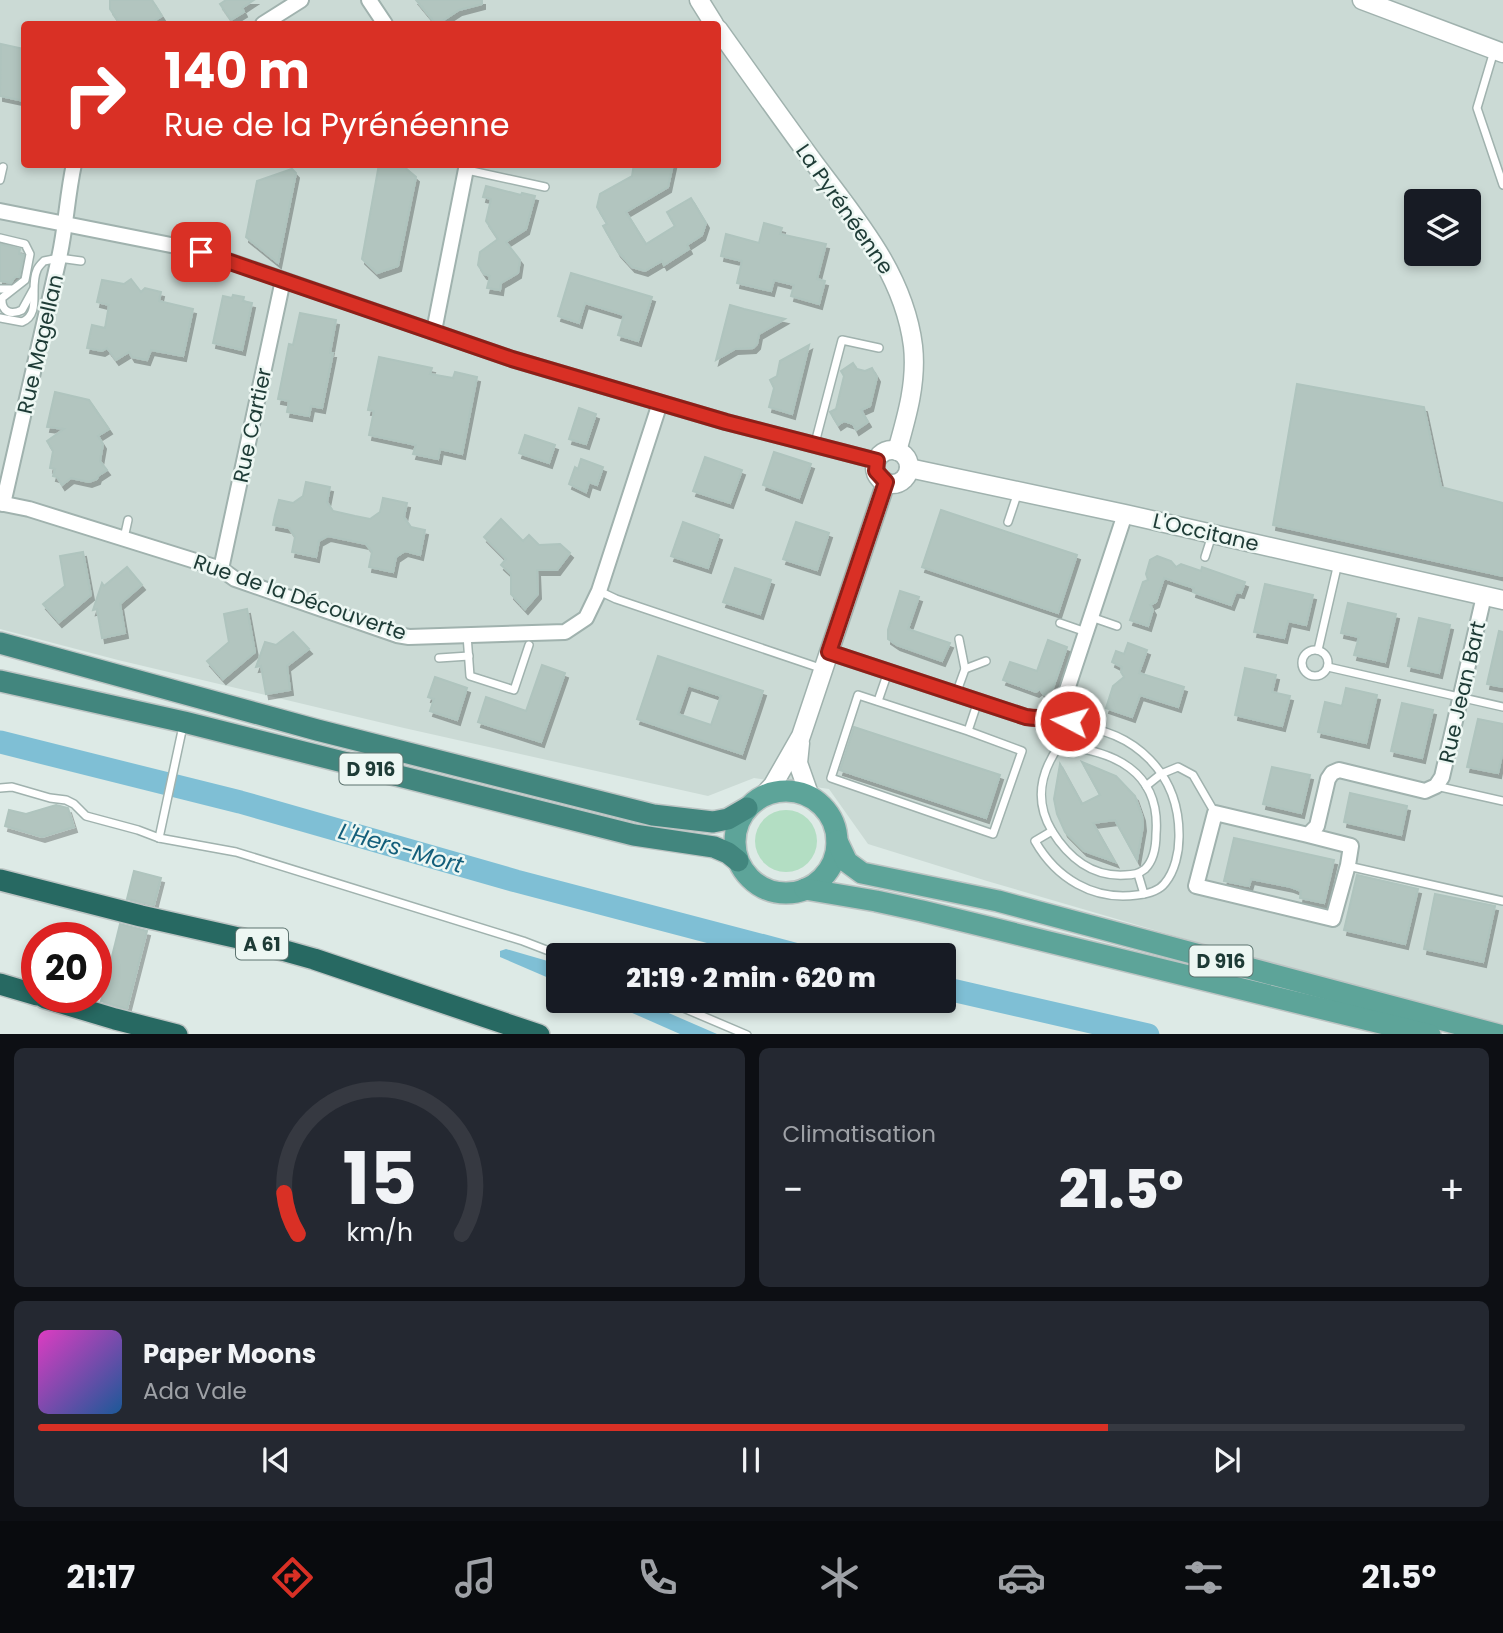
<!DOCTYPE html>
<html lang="fr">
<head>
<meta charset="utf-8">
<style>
	:root { --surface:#171b24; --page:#242831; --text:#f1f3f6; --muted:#9ea1a6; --line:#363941; --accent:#d93025 }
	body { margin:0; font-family:Poppins,sans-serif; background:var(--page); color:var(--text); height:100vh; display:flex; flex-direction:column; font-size:26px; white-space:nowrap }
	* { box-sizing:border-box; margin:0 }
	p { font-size:23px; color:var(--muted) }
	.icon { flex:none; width:38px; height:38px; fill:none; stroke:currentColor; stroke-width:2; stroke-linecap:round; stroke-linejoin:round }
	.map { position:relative; height:1034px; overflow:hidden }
	.details { display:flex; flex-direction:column; gap:14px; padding:14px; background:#0d0f14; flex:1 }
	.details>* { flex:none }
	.banner { position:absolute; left:21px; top:21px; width:700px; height:147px; border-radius:7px; box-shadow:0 4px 10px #0003; background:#d93025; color:#fff; overflow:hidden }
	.buttons { position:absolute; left:1404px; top:189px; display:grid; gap:14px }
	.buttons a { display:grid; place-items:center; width:77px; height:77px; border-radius:7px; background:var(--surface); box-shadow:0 4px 10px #0003; font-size:35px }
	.speed { position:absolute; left:21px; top:922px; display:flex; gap:14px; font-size:35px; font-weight:700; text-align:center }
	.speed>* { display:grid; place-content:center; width:91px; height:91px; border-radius:50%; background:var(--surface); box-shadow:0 4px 10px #0003; line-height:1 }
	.speed .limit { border:10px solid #d22; background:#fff; color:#111 }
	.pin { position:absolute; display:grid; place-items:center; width:60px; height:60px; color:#fff; margin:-30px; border-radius:14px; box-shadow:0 4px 10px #0006 }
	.me { position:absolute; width:77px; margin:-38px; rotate:276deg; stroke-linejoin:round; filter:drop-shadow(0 0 5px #0008) }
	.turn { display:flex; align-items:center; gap:24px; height:147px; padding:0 28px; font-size:32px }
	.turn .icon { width:91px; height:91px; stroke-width:2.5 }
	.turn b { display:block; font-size:49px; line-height:60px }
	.big { font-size:52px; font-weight:800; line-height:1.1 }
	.details .card { flex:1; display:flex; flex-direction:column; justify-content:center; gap:10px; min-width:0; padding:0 24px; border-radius:10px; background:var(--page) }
	.details .dial { align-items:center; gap:0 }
	.dial svg { height:182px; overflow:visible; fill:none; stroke:var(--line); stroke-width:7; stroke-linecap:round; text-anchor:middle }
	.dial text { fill:var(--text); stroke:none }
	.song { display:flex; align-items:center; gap:21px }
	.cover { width:84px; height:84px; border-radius:10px; background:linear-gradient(135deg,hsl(310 70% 55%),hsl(210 70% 35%)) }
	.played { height:7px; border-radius:4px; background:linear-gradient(90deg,var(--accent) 75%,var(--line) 75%) }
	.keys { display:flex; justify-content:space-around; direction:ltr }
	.heat { display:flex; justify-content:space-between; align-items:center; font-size:38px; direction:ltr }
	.details .tiles { flex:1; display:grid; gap:14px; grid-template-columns:1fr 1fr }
	.card:last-child { grid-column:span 2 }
	.trip { position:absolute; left:546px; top:943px; width:410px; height:70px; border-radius:7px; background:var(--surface); box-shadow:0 4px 10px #0003; font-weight:800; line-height:70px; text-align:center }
	.tabs { display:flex; height:112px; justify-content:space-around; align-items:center; background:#090b0e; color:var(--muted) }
	.tabs .icon { width:49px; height:49px }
	.tabs .active { color:var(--accent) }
	.tabs b { font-size:32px; color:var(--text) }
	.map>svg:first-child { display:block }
</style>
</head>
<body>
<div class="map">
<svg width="1503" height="1035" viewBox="0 0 1503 1035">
	<defs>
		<filter id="shadow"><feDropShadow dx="3" dy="5" stdDeviation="0" flood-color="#0004"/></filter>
	</defs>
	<rect width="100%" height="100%" fill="#ddeae6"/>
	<path fill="#cbdad5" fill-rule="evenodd" d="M0,0h1503v1026l-110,-26 -406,-119 -119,-37 -39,-55 -75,-11 -46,18 -304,-68 -286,-68 -118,-31zM24,24h694v140h-694zM1416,201h52v53h-52z"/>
	<circle fill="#b3dec3" cx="786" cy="841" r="31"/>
	<g fill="#7fbfd5">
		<path d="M506,949l52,15v18l-58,-25v-6z"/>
		<path d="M605,1001h36l76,33h-37z"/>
	</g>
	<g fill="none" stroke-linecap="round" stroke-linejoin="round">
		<g stroke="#7fbfd5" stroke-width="23">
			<path d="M0,742l240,60 276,79 286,75"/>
			<path d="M943,988l205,47"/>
		</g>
	</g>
	<g fill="#b2c5bf" stroke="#afc4be" stroke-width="2" fill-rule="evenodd" filter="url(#shadow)">
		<path d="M110,0h42l10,16 -13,8h-29l-10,-15z"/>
		<path d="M226,0h28l-12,8 2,4 -13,8 -11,-16z"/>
		<path d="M416,0h66v4l-23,6 -20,13h-4z"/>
		<path d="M1,44l23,5v52l-24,-5z"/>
		<path d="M379,164h13l1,3 9,-2 14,12 -18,89 -21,7 -15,-14z"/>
		<path d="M634,164h39l-5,23 -42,25 20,32 29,-18 -8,-14 24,-14 15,25 -4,12 -15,10 2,4 -25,16 -2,-4 -17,10 -13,-4 -14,-15 -15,-26 4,-2 -10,-17 3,-13 32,-18z"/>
		<path d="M292,169l4,4 -18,90 -32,-26 11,-56z"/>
		<path d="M486,186l35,9 1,-2 13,3 -9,33 -20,13 14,18 -2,13 -17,10 -1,7 -13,-2 3,-12 -6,-2 -6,-9 2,-13 18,-13 -12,-18 5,-22 -8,-2z"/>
		<path d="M764,223l18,5 -2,6 46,10 -9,35 8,2 -6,23 -28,-8 3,-11 -20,-5 -3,11 -34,-8 5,-22 -21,-5 5,-22 33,9z"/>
		<path d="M0,244l20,5 -1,5 5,1 -5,22h-4l-4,6 -11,-2z"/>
		<path d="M571,273l81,24 -14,44 -20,-6 6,-20 -39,-12 -6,20 -21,-7z"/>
		<path d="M131,279l10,13 4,-4 16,4 -2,9 34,8 -10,47 -32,-6 -4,10 -15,-3 -3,-5 -13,8 -9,-12 -5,3 -15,-3 5,-23 13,3 4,-23 -12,-3 5,-22 22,4z"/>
		<path d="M233,295l11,2 -1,4 9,2 -10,47 -29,-7 10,-47 9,2z"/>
		<path d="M730,305l14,4 41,10 -26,15 -2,10 -4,4 -18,1 -19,11z"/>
		<path d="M300,313l36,7 -6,33h3l-11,55 -11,-2 -2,10 -22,-4 2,-11 -11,-2 11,-55 4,1z"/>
		<path d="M809,345l-17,69 -23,-7 5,-19 -4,-8 7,-4 3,-15z"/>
		<path d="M379,357l53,11 -2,6 23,4 2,-6 22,5 -15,77 -22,-5 -2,10 -25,-5 3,-9 -47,-10 5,-24 -6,-1z"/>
		<path d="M853,363l4,6 8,2 7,-3 5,9 -7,29 -9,4 7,12 -12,8 -3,-6 -9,-3 -6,4 -8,-13 6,-3 8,-33 -3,-5z"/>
		<path d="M1297,384l127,23 17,80 62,16v73l-230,-51z"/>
		<path d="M55,392l34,8 20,29 -11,7 5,8 -3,17 7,9 -9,6 -1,3 -8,3 -18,-4 -9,7 -5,-8 -4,-1 2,-7 -5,-1 3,-17 -6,-10 17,-12 -17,-2z"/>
		<path d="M579,408l17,6 -10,30 -17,-5z"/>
		<path d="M525,435l30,10 -6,18 -30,-10z"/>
		<path d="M774,452l37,12 -12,34 -36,-13z"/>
		<path d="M705,457l37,13 -12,33 -37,-12z"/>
		<path d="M581,459l22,8 -6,18 -8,-3 -3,10 -17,-8 6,-17 3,2z"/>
		<path d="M306,482l24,5 -3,15 6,9 22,5 15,3 10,-7 3,-14 24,5 -3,14 7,10 14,3 -5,25 -15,-4 -9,6 -3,15 -24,-5 3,-15 -6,-8 -38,-8 -9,5 -3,16 -24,-5 3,-15 -6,-9 -16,-3 2,-10 4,-15 14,3 10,-7z"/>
		<path d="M941,510l136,45 -19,58 -136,-46z"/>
		<path d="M501,519l22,22 6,-6 10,10 21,-1 10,9 -13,17h-20l1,24 -13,15 -14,-15v-20l-10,-9 5,-6 -22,-22z"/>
		<path d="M683,522l36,13 -11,33 -37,-12z"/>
		<path d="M796,522l33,11 -12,37 -34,-11z"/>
		<path d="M83,552l8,43 -32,27 -16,-18 22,-18 -5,-30z"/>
		<path d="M1157,556l14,5 5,6 5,-3 20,7 1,-4 43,15 -4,11 -5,-1 -5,13 -38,-13 1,-4 -30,-10 -8,24 -6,3 3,5 -5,16 -18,-6 13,-38 5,-2 -2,-6 4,-14z"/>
		<path d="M127,567l15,18 -22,19 5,29 -23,5 -5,-29 -4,1 9,-27 2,3z"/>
		<path d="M735,568l36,12 -11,34 -37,-12z"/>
		<path d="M1265,584l48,11 -7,30 -18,-4 -4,17 -30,-6z"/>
		<path d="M900,591l19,6 -11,32 42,14 -8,18 -45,-16 -9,-6v-9z"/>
		<path d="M1348,603l48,11 -11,48 -31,-7 5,-18 -18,-4z"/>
		<path d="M247,609l8,43 -32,27 -16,-18 22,-19 -5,-28z"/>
		<path d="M1419,618l31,7 -11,48 -31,-7z"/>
		<path d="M1499,631l4,1v55l-16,-3z"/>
		<path d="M293,632l16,17 -22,17 3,24 -24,4 -5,-28 -5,1 9,-25 11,3z"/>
		<path d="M1048,640l19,7 -17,50 -7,-3 -3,-5 -4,3 -33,-12 7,-18 27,9z"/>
		<path d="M1128,643l19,7 -8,23 45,14 -6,20 -38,-12 -8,22 -26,-9 7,-22 11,-9 -3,-5 1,-5 -10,-5 4,-11 8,3z"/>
		<path d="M658,656l105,35 -21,63 -105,-35zM688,685l33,11 -10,29 -33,-11z"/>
		<path d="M542,665l23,8 -24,69 -63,-20 8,-25 40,14z"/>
		<path d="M1245,668l31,7 -4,17 18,4 -8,30 -47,-11z"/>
		<path d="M435,677l32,11 -10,32 -27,-9 4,-12 -6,-2z"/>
		<path d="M1346,688l31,7 -11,48 -48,-11 7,-30 17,4z"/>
		<path d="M1402,703l31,7 -11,48 -31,-7z"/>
		<path d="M1478,719l25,5v26l-5,23 -31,-6z"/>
		<path d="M854,727l146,48 -14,43 -146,-48z"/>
		<path d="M1082,762l34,14 19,20 7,20 1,10 -6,34 -22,-40 -22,3 22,39 -31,-11 -19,-19 -8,-18 -3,-15 6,-35 22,40 18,-9z"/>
		<path d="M1272,767l38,8 -9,38 -38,-9z"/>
		<path d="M1350,793l57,13 -6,29 -57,-13z"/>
		<path d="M56,805l12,3 6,19 -32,10 -37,-11 4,-16 17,4z"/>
		<path d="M1234,838l100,22 -10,43 -24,-5 1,-7 -10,-4 -40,-8 -2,7 -25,-5z"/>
		<path d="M134,871l27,7 -7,27 -27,-6z"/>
		<path d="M1357,875l61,14 -13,55 -61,-14z"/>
		<path d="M1435,894l60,12 -12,56 -59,-13z"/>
		<path d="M120,924l27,7 -20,78 -26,-8z"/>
	</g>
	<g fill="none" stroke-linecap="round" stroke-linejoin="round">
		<defs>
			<g id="service">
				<path d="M1494,51l-17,57 26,77"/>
				<path d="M467,170l78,17"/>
				<path d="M0,180l3,-13"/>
				<path d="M0,238l25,6 5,10 -5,26 -23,18c-1,13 8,18 20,12l11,-20"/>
				<path d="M0,289h11"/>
				<path d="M0,318l22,4c20,-8 7,-35 15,-52 1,-3 4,-6 7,-9l15,-3 22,3"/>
				<path d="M815,443l27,-103 37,8"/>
				<path d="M1008,522l10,-30"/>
				<path d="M124,538l4,-18"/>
				<path d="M1205,557l7,-22"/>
				<path d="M599,591l17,8 207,70"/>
				<path d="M1091,617l26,9"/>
				<path d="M1060,623l26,9"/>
				<path d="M467,635l3,41 44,14 15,-45"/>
				<circle cx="1315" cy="663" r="13"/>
				<path d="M1318,650l20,-87"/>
				<path d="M439,658l30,-2"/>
				<path d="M1328,667l175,40"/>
				<path d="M965,669l21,-8"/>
				<path d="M956,694l9,-25 -6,-30"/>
				<path d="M878,701l10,-29"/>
				<path d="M1042,720l17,26c-19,27 -25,55 -7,85l-17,10c21,37 58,60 102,54 10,-1 22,-4 28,-12 10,-12 14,-31 14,-46 1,-63 -44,-107 -106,-111l-12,-18"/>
				<path d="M968,731l-110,-36 -27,83 162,56 29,-83 -54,-20 10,-30"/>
				<path d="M1146,786l15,-12 17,-7 15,8 22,38"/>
				<path d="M1436,786l67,15"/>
				<path d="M0,788l12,-1 38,11 16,2 8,4 12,12 52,14 21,8 77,14 287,89 39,15"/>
				<path d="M1052,831c16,26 40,46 73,44 8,0 14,-1 20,-6 9,-9 11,-23 11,-35 5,-63 -43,-84 -97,-88"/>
				<path d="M159,838l24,-112"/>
				<path d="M1348,866l155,35"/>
				<path d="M1138,874l6,20"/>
				<path d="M667,1001l80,34"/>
			</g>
			<g id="minor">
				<path d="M369,0l16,24"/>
				<path d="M263,24l38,-24"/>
				<path d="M0,211l186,37 31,9 295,102 214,63 151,39"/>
				<path d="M434,331l33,-167"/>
				<path d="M0,503l29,6 192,60 14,10 162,56 12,2 156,-5 21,-14 13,-27 61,-188"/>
				<path d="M3,504l56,-246c7,-31 8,-62 15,-94"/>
				<path d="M221,569l62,-289"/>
				<path d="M829,652l197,65c16,3 22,2 35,-9l64,-194"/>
				<path d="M1308,835l43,11 -3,19 -15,54 -137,-33 19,-73 93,22 9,-9 11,-47 4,-6 7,-3 86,21 11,-5 6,-9 42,-181"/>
			</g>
			<g id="tertiary">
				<path d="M699,0l15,24"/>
				<path d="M1362,0l141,53"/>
				<path d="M718,29c32,45 64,90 97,135 41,55 89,110 98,182 4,36 -6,70 -16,105"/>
				<circle cx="892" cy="467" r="17"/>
				<path d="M909,468l216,46 378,86"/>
				<path d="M800,743l-2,20 12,34"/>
				<path d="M763,796l10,-11 28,-49 85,-254"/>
			</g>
			<g id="primary">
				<circle cx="786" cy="842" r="51"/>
				<path d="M837,841l10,21 15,11 136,28 501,134"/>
				<path d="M805,889l71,12 46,10 508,124"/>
			</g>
			<g id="trunk">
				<path d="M0,643l317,87 336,85 60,7 15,-3 19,-11"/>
				<path d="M0,681l184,41 450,113 80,12 14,6 10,8"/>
			</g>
			<g id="motorway">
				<path d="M0,880l141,36 102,23 71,20 225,76"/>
				<path d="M0,984l37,11"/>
				<path d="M45,998l70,21 62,16"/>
			</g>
		</defs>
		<use href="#service" stroke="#a0b2ae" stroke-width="10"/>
		<use href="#minor" stroke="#a0b2ae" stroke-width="18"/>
		<use href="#tertiary" stroke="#a0b2ae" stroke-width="21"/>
		<use href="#primary" stroke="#bcc4c3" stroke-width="24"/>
		<use href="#trunk" stroke="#bcc4c3" stroke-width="24"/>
		<use href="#motorway" stroke="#bcc4c3" stroke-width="24"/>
		<use href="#service" stroke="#fff" stroke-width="7"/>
		<use href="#minor" stroke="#fff" stroke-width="14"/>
		<use href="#tertiary" stroke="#fff" stroke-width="18"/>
		<use href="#primary" stroke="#5da499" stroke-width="21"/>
		<use href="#trunk" stroke="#42867e" stroke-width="21"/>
		<use href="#motorway" stroke="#276962" stroke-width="21"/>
	</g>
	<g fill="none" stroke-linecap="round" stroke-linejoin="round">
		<defs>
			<path id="route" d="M201,252l311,107 214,63 151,39 -1,10 10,11 -57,170 197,65c15,2 22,2 35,-9l9,13"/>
		</defs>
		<use href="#route" stroke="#8d1f18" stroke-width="18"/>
		<use href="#route" stroke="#d93025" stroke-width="12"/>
	</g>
	<g text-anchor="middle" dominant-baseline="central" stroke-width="5" stroke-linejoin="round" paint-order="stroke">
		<g fill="#edf7f3" stroke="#5c736f" stroke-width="2">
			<rect x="339.5" y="753.5" width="63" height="31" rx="5"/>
			<rect x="236" y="928.5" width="52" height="31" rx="5"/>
			<rect x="1189.5" y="945.5" width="63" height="31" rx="5"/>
		</g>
		<g font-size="19" font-weight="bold" fill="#1e3b36">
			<text x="371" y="769">D 916</text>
			<text x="262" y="944">A 61</text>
			<text x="1221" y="961">D 916</text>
		</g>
		<g font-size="21" fill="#1e3b36" stroke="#edf7f3">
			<text transform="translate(845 209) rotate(55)">La Pyrénéenne</text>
			<text transform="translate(40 344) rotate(-77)">Rue Magellan</text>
			<text transform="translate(252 425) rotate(-78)">Rue Cartier</text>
			<text transform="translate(1206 532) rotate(13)">L'Occitane</text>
			<text transform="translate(300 597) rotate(19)">Rue de la Découverte</text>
			<text transform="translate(1462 692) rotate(-77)">Rue Jean Bart</text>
		</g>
		<g font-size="23" font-style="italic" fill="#145f7b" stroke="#edf7f3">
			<text transform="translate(401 848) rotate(16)">L'Hers-Mort</text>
		</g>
	</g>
</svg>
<div class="buttons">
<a><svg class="icon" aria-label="layers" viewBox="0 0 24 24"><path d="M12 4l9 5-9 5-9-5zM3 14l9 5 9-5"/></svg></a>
</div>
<div class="speed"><div class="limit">20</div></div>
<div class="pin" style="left:201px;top:252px;background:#d93025"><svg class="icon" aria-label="arrive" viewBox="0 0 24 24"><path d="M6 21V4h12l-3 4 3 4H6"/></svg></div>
<svg class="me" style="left:1070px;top:721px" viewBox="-20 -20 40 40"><circle r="17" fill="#d93025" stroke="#fff" stroke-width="3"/><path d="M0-11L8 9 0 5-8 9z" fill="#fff"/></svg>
<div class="trip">21:19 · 2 min · 620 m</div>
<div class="banner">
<div class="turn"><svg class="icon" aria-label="right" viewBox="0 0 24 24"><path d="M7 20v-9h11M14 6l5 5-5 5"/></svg><div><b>140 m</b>Rue de la Pyrénéenne</div></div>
</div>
</div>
<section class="details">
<div class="tiles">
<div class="card dial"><svg viewBox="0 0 100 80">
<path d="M14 69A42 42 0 1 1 86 69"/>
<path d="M14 69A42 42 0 0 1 8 51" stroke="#d93025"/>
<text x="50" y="56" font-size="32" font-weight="700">15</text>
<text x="50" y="72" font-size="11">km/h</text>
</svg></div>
<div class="card"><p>Climatisation</p>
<div class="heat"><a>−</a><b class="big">21.5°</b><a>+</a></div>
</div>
<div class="card">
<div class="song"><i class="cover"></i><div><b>Paper Moons</b><p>Ada Vale</p></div></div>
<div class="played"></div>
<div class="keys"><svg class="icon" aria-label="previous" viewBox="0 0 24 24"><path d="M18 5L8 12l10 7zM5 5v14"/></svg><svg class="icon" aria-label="pause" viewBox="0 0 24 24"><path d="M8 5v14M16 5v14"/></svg><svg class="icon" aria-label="next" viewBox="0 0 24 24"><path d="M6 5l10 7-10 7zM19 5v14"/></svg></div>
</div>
</div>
</section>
<nav class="tabs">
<b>21:17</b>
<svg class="icon active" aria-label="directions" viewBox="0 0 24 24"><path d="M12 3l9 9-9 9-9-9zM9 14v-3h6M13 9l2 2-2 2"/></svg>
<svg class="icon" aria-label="music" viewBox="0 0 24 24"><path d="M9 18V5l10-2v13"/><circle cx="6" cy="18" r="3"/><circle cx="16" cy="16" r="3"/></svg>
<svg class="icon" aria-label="phone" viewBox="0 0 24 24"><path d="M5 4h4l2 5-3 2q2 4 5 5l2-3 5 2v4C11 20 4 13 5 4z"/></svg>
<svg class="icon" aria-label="climate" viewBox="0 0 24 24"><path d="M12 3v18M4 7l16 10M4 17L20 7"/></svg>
<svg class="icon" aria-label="car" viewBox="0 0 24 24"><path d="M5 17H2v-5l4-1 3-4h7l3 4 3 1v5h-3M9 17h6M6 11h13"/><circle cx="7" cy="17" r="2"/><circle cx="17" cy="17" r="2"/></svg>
<svg class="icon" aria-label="filters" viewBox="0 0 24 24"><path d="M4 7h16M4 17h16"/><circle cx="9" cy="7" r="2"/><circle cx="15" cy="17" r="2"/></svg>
<b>21.5°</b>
</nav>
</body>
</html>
